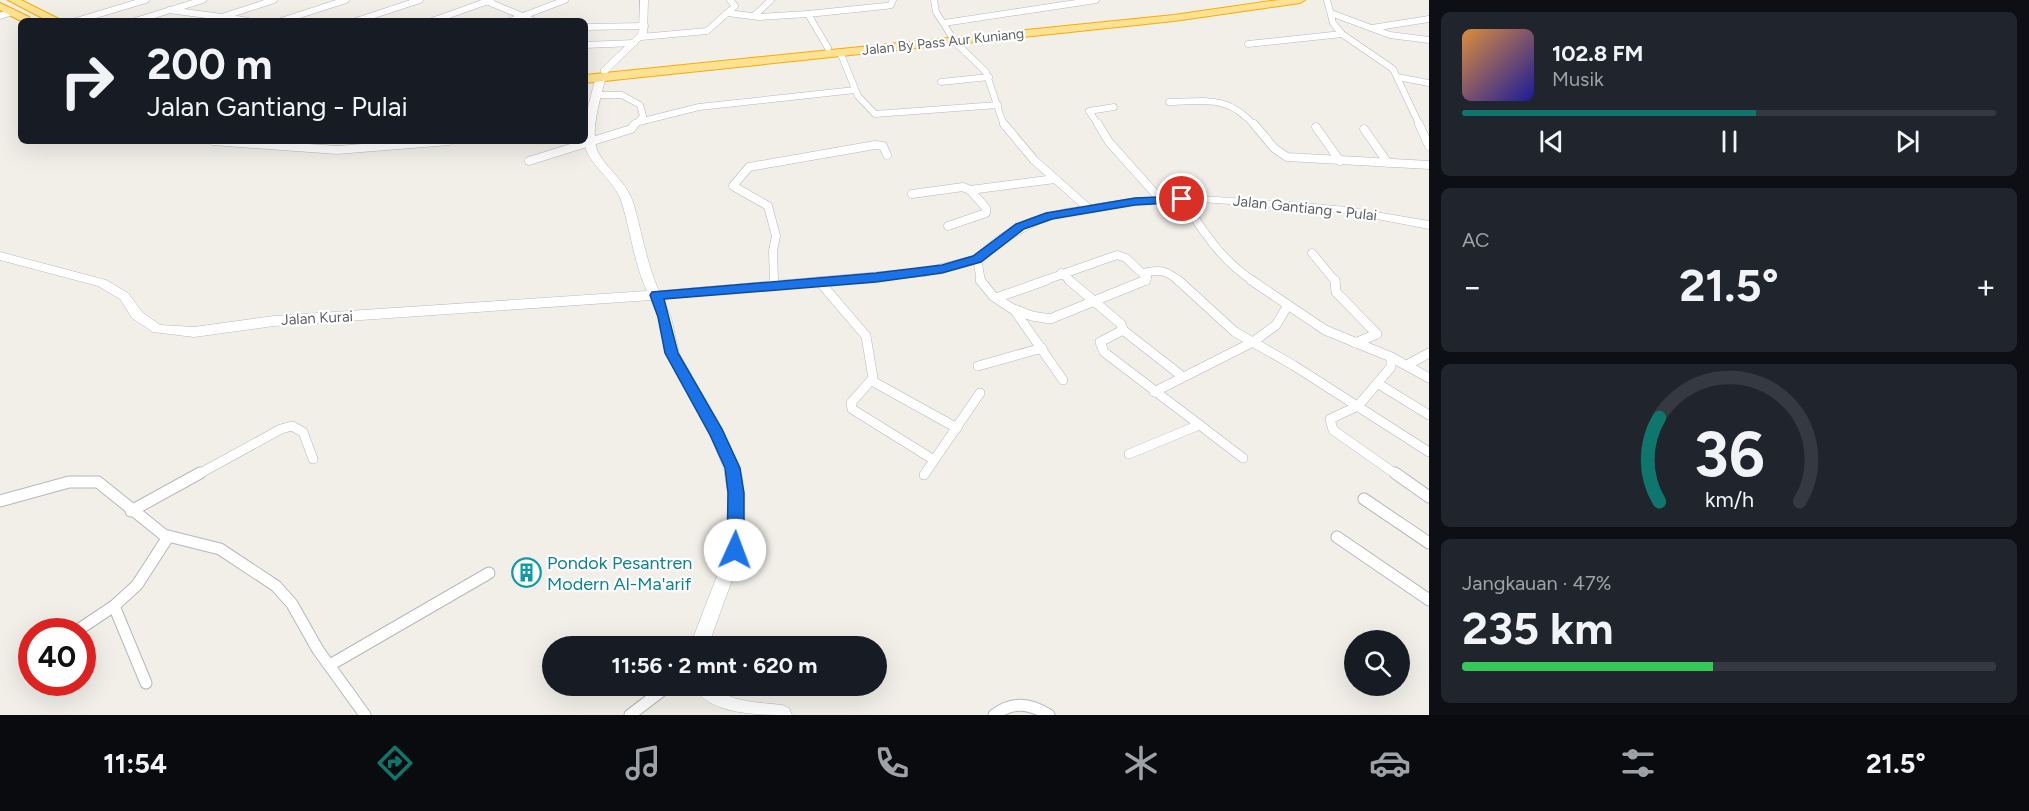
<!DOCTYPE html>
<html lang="id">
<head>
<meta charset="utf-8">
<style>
	:root { --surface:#171b24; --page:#20242c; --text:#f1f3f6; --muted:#9ea1a6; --line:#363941; --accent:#0f766e }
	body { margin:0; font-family:Figtree,sans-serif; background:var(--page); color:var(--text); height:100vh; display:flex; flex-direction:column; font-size:22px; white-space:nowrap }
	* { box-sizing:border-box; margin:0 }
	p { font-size:20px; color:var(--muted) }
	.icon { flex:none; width:33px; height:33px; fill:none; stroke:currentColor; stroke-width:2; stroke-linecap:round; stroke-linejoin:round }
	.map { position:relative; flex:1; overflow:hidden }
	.sheet { display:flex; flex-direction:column; gap:12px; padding:12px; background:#0d0f14; width:600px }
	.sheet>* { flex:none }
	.hud { position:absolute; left:18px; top:18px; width:570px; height:126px; border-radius:9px; box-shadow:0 6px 24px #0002; background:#171b24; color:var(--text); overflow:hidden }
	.controls { position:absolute; left:1344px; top:630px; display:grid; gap:12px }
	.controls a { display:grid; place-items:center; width:66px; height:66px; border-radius:50%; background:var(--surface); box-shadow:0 6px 24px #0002; font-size:30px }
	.speed { position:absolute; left:18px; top:618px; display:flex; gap:12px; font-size:30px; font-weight:700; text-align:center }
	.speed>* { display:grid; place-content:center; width:78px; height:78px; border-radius:50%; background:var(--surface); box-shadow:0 6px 24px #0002; line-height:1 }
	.speed .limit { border:9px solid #d22; background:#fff; color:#111 }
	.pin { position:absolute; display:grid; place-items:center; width:51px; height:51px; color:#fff; margin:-26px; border:3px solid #fff; border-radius:50%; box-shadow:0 2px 6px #0007 }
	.me { position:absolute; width:66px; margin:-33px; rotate:2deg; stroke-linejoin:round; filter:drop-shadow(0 0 4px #0008) }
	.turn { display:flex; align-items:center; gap:21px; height:126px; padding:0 30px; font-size:27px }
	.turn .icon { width:78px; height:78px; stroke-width:2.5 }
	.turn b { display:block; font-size:42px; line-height:51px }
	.big { font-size:45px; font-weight:700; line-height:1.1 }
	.sheet .tile { flex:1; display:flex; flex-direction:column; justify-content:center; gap:9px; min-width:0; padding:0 21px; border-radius:9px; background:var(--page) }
	.sheet .dial { align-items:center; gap:0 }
	.dial svg { height:156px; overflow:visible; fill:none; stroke:var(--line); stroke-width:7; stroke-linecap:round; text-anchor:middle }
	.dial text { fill:var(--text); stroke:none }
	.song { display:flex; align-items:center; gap:18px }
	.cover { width:72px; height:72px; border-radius:9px; background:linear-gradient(135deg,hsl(30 70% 55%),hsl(240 70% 35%)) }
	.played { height:6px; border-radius:3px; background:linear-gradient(90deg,var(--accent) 55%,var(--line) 55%) }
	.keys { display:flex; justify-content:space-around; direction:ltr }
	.heat { display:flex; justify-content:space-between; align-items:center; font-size:33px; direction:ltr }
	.charge { height:9px; border-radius:4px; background:linear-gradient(90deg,#34c759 47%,var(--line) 0) }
	.trip { position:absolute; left:542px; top:636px; width:345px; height:60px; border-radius:30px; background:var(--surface); box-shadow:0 6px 24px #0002; font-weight:700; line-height:60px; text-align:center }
	.dock { display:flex; height:96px; justify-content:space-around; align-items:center; background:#090b0e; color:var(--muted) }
	.dock .icon { width:42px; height:42px }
	.dock .current { color:var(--accent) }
	.dock b { font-size:27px; color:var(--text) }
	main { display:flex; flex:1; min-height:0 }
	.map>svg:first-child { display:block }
</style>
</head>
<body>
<main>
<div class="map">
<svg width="1429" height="715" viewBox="0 0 1429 715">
	<rect width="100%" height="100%" fill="#f1efe8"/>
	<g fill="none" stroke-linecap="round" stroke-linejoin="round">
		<defs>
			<g id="street-far3">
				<path d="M484,0l50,21"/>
				<path d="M934,0l2,12 16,25"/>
				<path d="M1327,0l6,23 9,11 51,35 27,57"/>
				<path d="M169,10l53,7 52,-17"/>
				<path d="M728,13l31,4 49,-3"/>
				<path d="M1331,13l59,22 39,5"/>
				<path d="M0,16l12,-4"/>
				<path d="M754,16l17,-16"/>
				<path d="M225,17l23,4"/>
				<path d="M76,21l70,-21"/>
				<path d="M135,21l68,-21"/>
				<path d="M281,21l65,-21"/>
				<path d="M356,21l64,-21"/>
				<path d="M432,21l59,-21"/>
				<path d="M510,21l55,-21"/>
				<path d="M944,23l152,-23"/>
				<path d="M585,27l60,-1"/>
				<path d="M1372,28l57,-9"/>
				<path d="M641,37l66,-6 28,-25 -5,-6"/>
				<path d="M955,42l31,30 18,54"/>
				<path d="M1248,44l94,-10"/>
				<path d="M585,45l49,-2"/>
				<path d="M828,48l-20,-34 77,-8 6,-1 2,-5"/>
				<path d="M840,52l18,44 17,18 123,-9"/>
				<path d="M1397,77l32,6"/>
				<path d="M941,82l48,-5"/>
				<path d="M595,95h27l18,10 3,11 -9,10"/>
				<path d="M1169,102c37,-1 59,-7 86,24"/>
				<path d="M639,122l60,-15 156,-17"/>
				<path d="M1099,126l-10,-15 25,-4"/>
			</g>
			<g id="street-far2">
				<path d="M1004,124l30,36 54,48"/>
				<path d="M1098,124l11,18 51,57"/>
				<path d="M1254,124l20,24 13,9 142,8"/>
				<path d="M1419,124l10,22"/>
				<path d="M1316,127l24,34"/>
				<path d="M1364,129l24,34"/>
				<path d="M213,141l124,9 112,-9"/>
				<path d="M529,161l102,-32 4,-5"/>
				<path d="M912,194l51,-7 7,3"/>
				<path d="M1182,199c22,33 38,60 71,82"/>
				<path d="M948,226l38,-13v-5l-16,-18 85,-11"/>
				<path d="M1312,253l23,28"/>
				<path d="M977,259l4,22"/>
				<path d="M1061,273l10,8"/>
				<path d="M1143,273c17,-4 23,-3 36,8"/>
				<path d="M774,281l-1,-30 3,-15 -8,-30 -35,-20 16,-19 126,-22 8,1 4,9"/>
				<path d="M1043,281l74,-26 9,3 21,20 -2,3"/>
			</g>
			<g id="street-far1">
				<path d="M774,280v5"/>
				<path d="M980,280l13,16 18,12 21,8 18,3 96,-39"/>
				<path d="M1069,280l52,44 2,6 -23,12 4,10 139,106"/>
				<path d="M1178,280l57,52 58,33 136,87"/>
				<path d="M1251,280l74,50 66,27 38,21"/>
				<path d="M1335,280l1,12 41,42 -22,9"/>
				<path d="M819,281l47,55 7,42 -22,25 1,6 82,51"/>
				<path d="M996,298l51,-18"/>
				<path d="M1015,311l48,69"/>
				<path d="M1123,330l60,47"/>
				<path d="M1391,357v10l-33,39 -28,13 3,11 64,45"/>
				<path d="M1407,365l22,-12"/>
				<path d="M978,366l64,-18"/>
				<path d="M872,381l85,47"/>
				<path d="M1377,383l52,32"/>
				<path d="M1154,392l99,-50 23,-17 12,-20"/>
				<path d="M1129,454l70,-29"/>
				<path d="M197,475l84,-46 11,-3 11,6 10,27"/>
				<path d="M924,475l56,-82"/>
			</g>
			<g id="street">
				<path d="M1395,473l34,24"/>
				<path d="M1364,499l65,44"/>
				<path d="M0,501l69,-19h29l66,53 56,14 56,37 16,18 26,46 47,65"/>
				<path d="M131,511l69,-38"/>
				<path d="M1337,537l92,63"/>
				<path d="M114,606l32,77"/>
				<path d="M75,632l39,-26 23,-21 31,-48"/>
				<path d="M330,665l159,-92"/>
				<path d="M630,715l38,-29"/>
				<path d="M994,715c19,-14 35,-12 55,0"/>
			</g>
			<g id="secondary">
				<path d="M640,0h8l-1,34 -40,39h-6v-4l38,-36z"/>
				<path d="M601,74l5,3c-5,19 -18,59 -7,77 10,17 28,29 34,48 9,30 13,60 26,89l266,-23 48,-12 26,-21 32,-17 34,-9 70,-11 66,-2 102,7 43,4 83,14v8l-83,-16 -43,-4 -102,-7 -66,2 -69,11 -27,9 -32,17 -26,21 -56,14 -262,23 8,18 8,36 45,80 16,36 4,24 -1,57 -35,96h-18l37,-96 1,-57 -4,-24 -14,-35 -45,-81 -6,-36 -8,-17 -377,26 -80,11 -41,-5 -21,-14 -12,-19 -22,-13 -98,-26v-8l106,28 22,13 14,19 18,13 34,2 80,-11 373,-25c-13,-28 -16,-58 -25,-88 -6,-20 -25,-32 -34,-49 -10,-18 3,-58 8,-77z"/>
				<path d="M693,686h20c18,17 46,16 69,19l7,3 3,7c-34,0 -83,0 -99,-29z"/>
			</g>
			<g id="highway">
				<path d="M8,0h13l42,21h-15z"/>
				<path d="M1278,0h27l-5,3 -126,18 -589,62v-8l589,-60z"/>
				<path d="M0,3l29,14 1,2 -9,2 -21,-11z"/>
			</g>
		</defs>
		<use href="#street-far3" stroke="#b5b8bc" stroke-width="7"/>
		<use href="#street-far2" stroke="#b5b8bc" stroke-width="9"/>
		<use href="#street-far1" stroke="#b5b8bc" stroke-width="10"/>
		<use href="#street" stroke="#b5b8bc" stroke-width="13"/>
		<use href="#secondary" stroke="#b6babf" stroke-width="1"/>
		<use href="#highway" stroke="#f9ab00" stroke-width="2"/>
		<use href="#street-far3" stroke="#fff" stroke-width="6"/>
		<use href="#street-far2" stroke="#fff" stroke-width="8"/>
		<use href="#street-far1" stroke="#fff" stroke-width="9"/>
		<use href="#street" stroke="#fff" stroke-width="11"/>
		<use href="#secondary" fill="#fff" fill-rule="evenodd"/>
		<use href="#highway" fill="#fde293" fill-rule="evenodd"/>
	</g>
	<path fill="#1a73e8" stroke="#114b97" stroke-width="1.5" d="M1182,196l4,1v5l-51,3 -83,14 -28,10 -43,33 -39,11 -66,9 -212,17 14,54 44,76 18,39 4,25v57l-3,5 -6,3 -5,-3 -3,-5 1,-57 -3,-25 -15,-33 -45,-82 -7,-36 -8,-22 2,-3 224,-19 66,-8 31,-9 43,-32 30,-11 89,-15z"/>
	<defs>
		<symbol id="building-ring" viewBox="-11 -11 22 22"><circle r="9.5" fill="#fff" stroke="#0f9aa8" stroke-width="1.5"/><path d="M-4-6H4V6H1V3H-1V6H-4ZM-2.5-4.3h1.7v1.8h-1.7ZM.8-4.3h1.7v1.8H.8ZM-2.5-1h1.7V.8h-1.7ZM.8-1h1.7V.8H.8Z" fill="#0f9aa8"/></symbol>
	</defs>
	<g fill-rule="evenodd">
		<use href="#building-ring" x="510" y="556" width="33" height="33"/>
	</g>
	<g text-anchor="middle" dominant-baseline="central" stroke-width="4.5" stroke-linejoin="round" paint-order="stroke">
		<g font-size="14" fill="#5f6368" stroke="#fff">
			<text transform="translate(943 42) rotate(-6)">Jalan By Pass Aur Kuniang</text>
		</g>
		<g font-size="15" fill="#5f6368" stroke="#fff">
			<text transform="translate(1305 208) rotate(6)">Jalan Gantiang - Pulai</text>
			<text transform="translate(317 318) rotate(-3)">Jalan Kurai</text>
		</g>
		<g font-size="18" fill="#0d838f" stroke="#fff" text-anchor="start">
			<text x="547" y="563">Pondok Pesantren<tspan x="547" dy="21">Modern Al-Ma'arif</tspan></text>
		</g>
	</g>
</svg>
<div class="controls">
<a><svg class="icon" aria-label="search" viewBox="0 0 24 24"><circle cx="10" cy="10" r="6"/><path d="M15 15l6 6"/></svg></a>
</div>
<div class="speed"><div class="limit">40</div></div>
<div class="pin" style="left:1182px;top:199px;background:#d93025"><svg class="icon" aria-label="arrive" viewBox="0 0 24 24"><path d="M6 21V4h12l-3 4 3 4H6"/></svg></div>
<svg class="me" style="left:735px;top:550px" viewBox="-20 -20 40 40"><circle r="19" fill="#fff"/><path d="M0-13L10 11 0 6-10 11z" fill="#1a73e8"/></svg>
<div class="trip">11:56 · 2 mnt · 620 m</div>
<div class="hud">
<div class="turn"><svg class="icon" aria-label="right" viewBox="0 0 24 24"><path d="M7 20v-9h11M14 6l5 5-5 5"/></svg><div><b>200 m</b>Jalan Gantiang - Pulai</div></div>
</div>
</div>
<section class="sheet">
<div class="tile">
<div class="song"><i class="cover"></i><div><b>102.8 FM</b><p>Musik</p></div></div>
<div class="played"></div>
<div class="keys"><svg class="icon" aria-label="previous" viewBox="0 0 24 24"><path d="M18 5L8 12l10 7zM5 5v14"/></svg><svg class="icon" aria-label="pause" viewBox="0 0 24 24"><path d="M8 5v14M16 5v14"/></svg><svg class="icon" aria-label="next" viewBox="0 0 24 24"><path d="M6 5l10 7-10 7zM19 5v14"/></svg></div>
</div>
<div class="tile"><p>AC</p>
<div class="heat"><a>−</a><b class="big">21.5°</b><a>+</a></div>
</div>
<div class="tile dial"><svg viewBox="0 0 100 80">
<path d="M14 69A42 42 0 1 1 86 69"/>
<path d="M14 69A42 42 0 0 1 14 26" stroke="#0f766e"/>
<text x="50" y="56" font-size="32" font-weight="700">36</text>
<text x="50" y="72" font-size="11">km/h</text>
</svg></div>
<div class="tile"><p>Jangkauan · 47%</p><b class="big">235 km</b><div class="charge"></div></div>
</section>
</main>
<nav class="dock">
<b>11:54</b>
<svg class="icon current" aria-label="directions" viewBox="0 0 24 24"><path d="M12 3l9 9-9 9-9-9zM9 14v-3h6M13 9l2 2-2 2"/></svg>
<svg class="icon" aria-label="music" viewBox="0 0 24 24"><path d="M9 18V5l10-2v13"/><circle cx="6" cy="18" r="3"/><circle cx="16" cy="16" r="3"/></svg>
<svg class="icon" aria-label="phone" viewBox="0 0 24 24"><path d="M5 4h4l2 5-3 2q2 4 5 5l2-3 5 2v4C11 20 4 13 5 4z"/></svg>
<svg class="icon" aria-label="climate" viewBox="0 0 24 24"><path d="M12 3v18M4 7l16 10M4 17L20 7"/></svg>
<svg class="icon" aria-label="car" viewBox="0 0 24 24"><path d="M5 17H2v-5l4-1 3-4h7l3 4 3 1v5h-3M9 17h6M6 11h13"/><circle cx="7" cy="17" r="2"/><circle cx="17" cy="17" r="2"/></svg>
<svg class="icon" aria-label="filters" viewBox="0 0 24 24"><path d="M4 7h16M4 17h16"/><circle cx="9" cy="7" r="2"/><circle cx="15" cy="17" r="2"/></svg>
<b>21.5°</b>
</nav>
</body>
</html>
